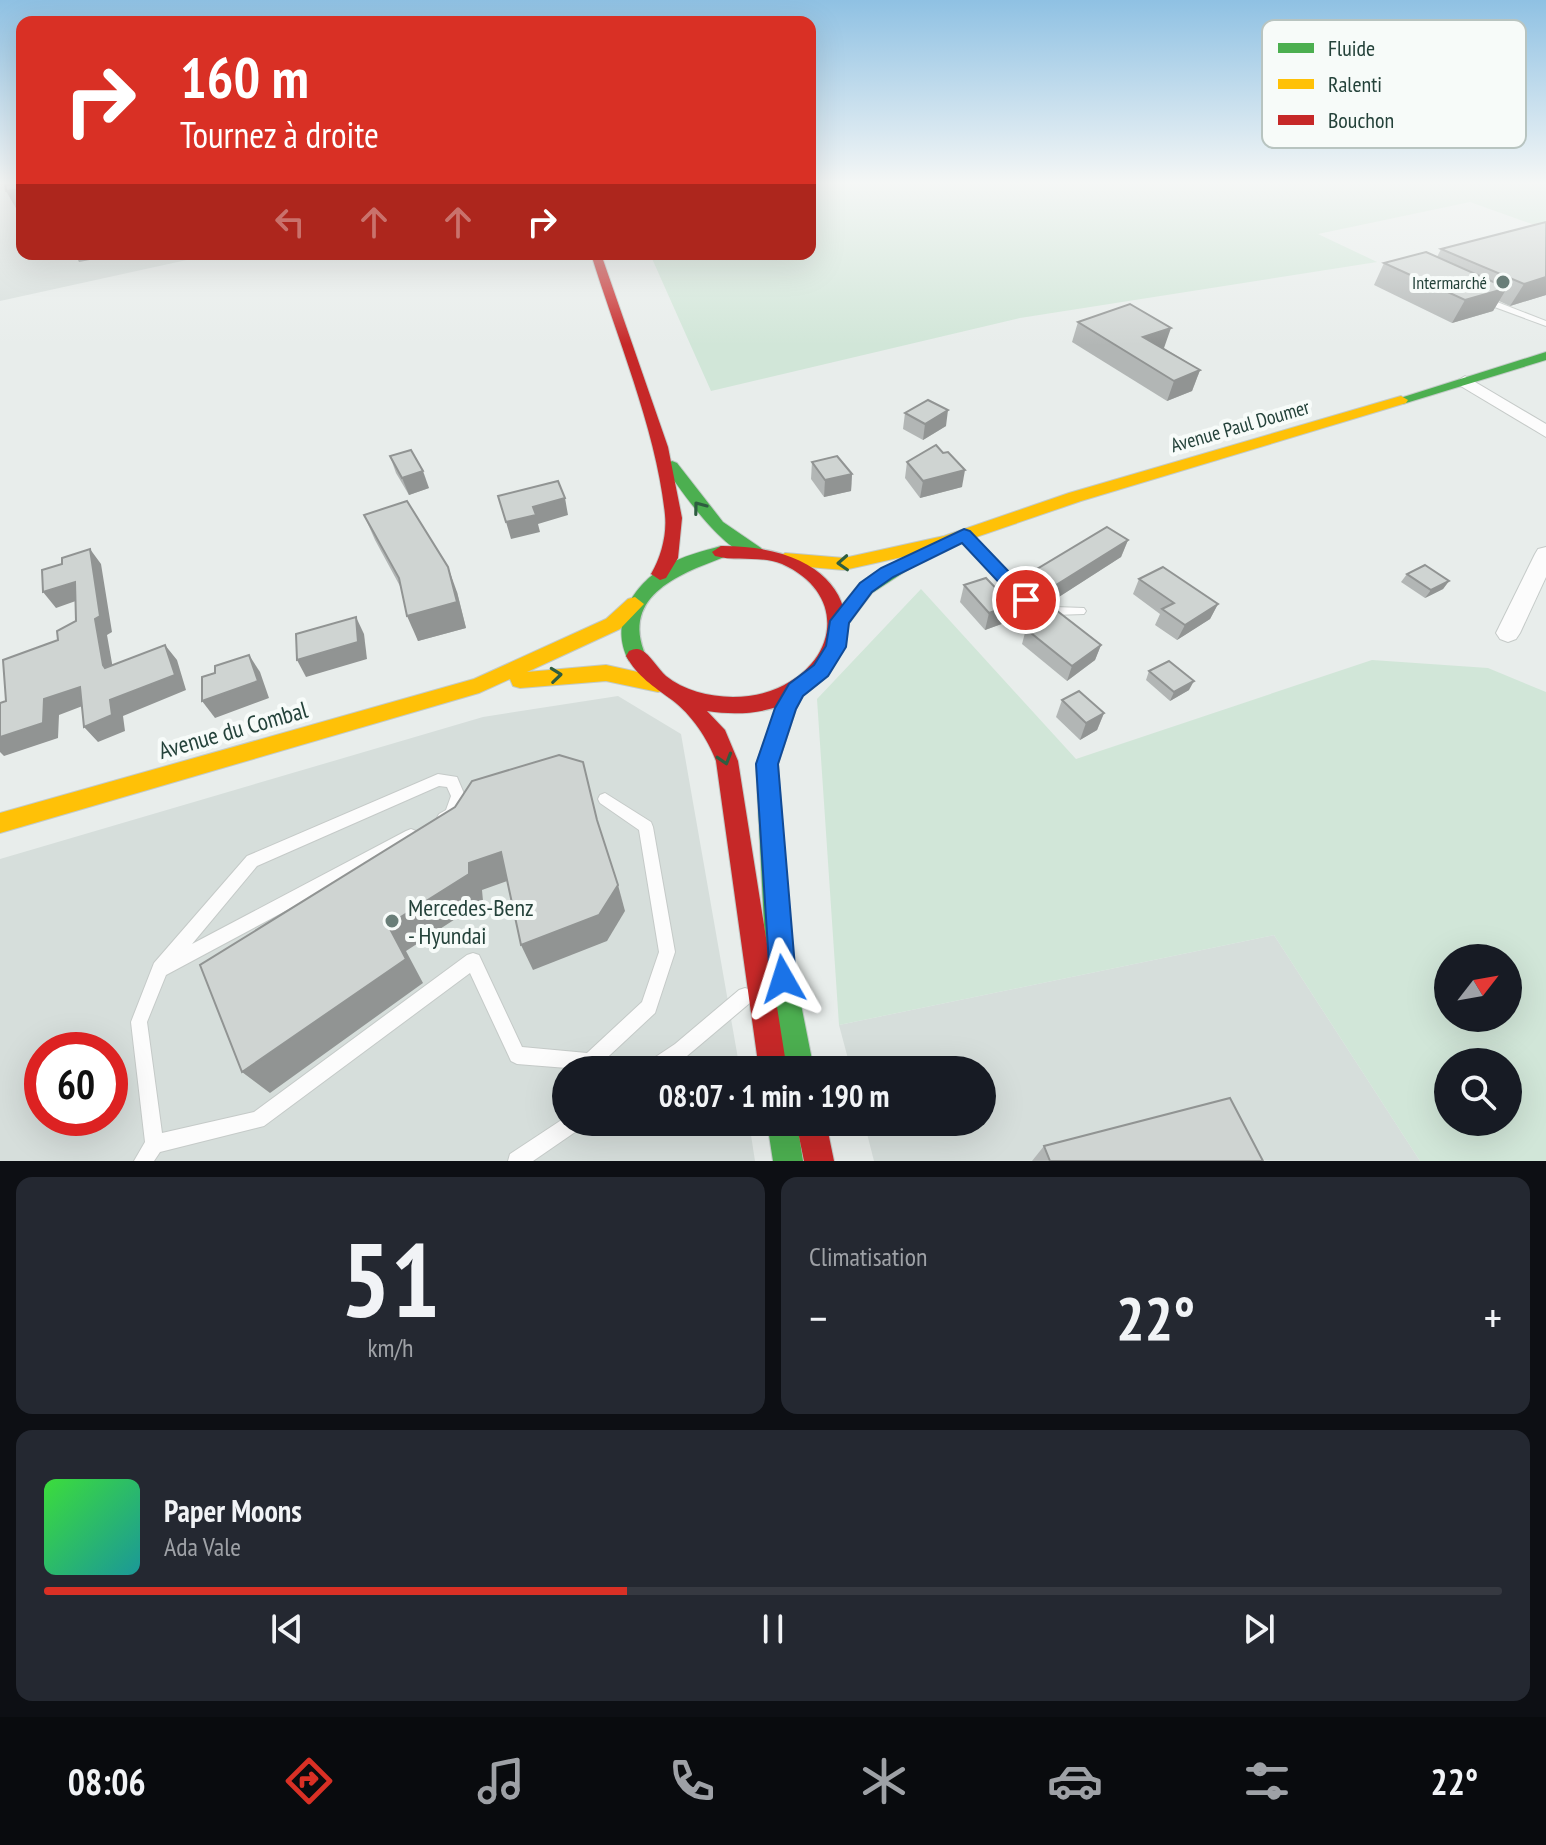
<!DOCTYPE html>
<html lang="fr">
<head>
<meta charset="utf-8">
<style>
	:root { --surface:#171b24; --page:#242831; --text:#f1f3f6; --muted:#9ea1a6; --line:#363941; --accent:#d93025 }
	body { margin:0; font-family:"PT Sans Narrow",sans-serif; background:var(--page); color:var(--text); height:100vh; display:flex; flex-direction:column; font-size:30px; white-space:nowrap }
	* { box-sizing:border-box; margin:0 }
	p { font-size:26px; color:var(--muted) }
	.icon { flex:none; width:44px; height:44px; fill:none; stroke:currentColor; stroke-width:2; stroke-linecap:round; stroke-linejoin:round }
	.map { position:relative; height:1161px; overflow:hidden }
	.side { display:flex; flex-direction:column; gap:16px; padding:16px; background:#0d0f14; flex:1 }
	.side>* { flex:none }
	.guide { position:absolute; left:16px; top:16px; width:800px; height:244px; border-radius:16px; box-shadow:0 8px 32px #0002; background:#d93025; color:#fff; overflow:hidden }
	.needle { width:52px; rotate:59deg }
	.fabs { position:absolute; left:1434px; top:944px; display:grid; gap:16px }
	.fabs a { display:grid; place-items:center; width:88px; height:88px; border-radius:50%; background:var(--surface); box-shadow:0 8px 32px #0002; font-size:40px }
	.speed { position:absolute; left:24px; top:1032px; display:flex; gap:16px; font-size:40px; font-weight:700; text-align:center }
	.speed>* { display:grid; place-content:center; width:104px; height:104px; border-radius:50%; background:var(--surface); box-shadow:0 8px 32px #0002; line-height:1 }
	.speed .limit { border:12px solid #d22; background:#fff; color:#111 }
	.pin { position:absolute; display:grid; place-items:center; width:68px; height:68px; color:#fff; margin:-34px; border:4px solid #fff; border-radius:50%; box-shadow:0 2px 8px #0007 }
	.me { position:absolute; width:88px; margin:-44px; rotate:354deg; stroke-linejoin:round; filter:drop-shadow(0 0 6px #0008) }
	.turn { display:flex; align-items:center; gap:28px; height:168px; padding:0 32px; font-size:36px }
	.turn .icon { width:104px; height:104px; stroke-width:2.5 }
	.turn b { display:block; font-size:56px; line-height:68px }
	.lanes { display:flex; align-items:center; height:76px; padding:0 32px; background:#0003; justify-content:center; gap:40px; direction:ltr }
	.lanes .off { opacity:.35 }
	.big { font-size:60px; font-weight:600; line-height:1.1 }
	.side .card { flex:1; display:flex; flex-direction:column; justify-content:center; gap:12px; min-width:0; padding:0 28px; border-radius:16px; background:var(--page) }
	.side .dial { align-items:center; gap:0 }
	.dial b { font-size:104px; line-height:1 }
	.song { display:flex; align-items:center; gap:24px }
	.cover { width:96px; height:96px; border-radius:12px; background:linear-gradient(135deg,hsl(120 70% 55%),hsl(180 70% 35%)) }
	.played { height:8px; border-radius:4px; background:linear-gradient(90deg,var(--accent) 40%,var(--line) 40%) }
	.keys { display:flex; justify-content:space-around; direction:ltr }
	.heat { display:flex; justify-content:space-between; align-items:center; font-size:44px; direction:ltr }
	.side .tiles { flex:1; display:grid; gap:16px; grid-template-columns:1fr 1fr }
	.card:last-child { grid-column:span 2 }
	.trip { position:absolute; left:552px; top:1056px; width:444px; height:80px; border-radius:40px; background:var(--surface); box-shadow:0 8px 32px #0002; font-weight:600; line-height:80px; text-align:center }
	.tab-bar { display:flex; height:128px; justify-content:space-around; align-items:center; background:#090b0e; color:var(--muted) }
	.tab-bar .icon { width:56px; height:56px }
	.tab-bar .current { color:var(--accent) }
	.tab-bar b { font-size:36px; color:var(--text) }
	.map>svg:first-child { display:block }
</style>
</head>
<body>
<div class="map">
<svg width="1546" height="1161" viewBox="0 0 1546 1161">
	<rect width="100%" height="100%" fill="#e8edeb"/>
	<g fill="#d6dedb" fill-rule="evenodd">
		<path d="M0,182h22v72h192l-214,47z"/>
		<path d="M618,696l63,38 59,336h-174v52h183l6,39h-755v-302l483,-142zM42,1050h68v68h-68z"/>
		<path d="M1274,935l146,226h-546l-10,-39h118v-52h-131l-12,-45z"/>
	</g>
	<g fill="#d1e6d8" fill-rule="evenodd">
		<path d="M810,182h736v47l-76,-27 -152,32 59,28 -357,56 -309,73 -61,-137h160z"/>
		<path d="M921,589l155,170 296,-99 116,8 58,24v469h-126l-146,-226 -435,90 -22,-326zM1448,958h60v60h-60zM1448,1062h60v60h-60z"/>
	</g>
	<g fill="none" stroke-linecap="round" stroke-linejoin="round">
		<defs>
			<g id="lane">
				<path d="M1481,298h6l59,23v5l-65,-24z"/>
				<path d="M964,532l4,1 62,64 25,10 29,1 2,3 -2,3 -30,1 -32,-12 -62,-66 -1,-2 1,-2z"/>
				<path d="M438,774l19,3 8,19 -9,22 -12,6 -5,-2 -2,-4 2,-4 7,-4 5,-14 -4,-9 -8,-1 -182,80 -65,78 214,-113 5,-2 5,2 2,5 -2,5 -250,134 -19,47 15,111 92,-21 213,-157 6,-2 6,2 43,92 65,6 55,-51 17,-50 -20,-122 -39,-27 -2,-4 2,-4 5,-2 46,29 2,5 22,125 -20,61 -59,55 -4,2 -75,-6 -6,-3 -41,-88 -206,153 -104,26 -6,9h-20l11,-19 -14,-120 23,-59 93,-107z"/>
				<path d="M745,988l6,2 2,6 -2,6 -64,54 -21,14h-24l3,-6 30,-20 64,-54z"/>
				<path d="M566,1117v5h18l-3,6 -48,33h-25l2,-7z"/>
			</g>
			<g id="street">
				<path d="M1465,376l81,48v13l-87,-52 -2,-4z"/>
				<path d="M1546,547v30l-26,56 -4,6 -8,3 -8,-3 -4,-6 39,-79 3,-5z"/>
			</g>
			<g id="fast">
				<path d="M1546,352v8l-140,43 -5,1 -7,-4z"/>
				<path d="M672,461l5,2 46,59 38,26 3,4 -3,4c-31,8 -81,-67 -97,-90z"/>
				<path d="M721,546l9,6 -3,4c-44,17 -108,38 -81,100l-3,5h-14c-20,-37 3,-76 38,-96 16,-9 36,-14 54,-19z"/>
				<path d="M909,555l9,6 -3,4 -43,28 -25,33h-14l-2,-5 2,-5 27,-33z"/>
				<path d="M796,682l7,2 3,6 -10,19 -18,55 12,161 6,54 18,91h-28l-16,-91 -6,-54 -8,-161 20,-56 13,-24z"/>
				<path d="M767,1122h30l6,39h-30z"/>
			</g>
			<g id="slow">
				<path d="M1401,396l7,4 -2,3 -325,98 -134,46 -103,23 -59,-5 -9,-6 9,-6 59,5 100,-22 125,-43z"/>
				<path d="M635,597l9,7 -24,25 -93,43 79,-7 59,13 3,6 -3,6 -7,2 -52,-11 -86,7 -7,-2 -3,-7 -31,14 -479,140v-20l474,-134 132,-60 22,-20z"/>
			</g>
			<g id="jam">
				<path d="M591,254h10l67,193 14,71 -4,40 -12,20 -6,2 -9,-6c10,-17 16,-39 14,-59 -8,-83 -49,-180 -74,-261z"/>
				<path d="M721,546c192,-1 143,190 -14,165l18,19 13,31 49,309h-28l-43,-309c-8,-22 -25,-47 -44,-61 -19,-14 -34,-23 -46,-44l3,-5c5,-2 7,-3 12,-1 9,4 17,19 25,26 29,23 78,27 112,12 61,-27 69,-95 4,-124 -22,-9 -45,-2 -67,-8l-3,-4z"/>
				<path d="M796,1122h30l8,39h-30z"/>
			</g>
		</defs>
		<use href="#lane" stroke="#c5cac8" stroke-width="2"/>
		<use href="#street" stroke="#c5cac8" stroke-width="2"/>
		<use href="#fast" stroke="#c3cbc8" stroke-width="2"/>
		<use href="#slow" stroke="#c3cbc8" stroke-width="2"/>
		<use href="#jam" stroke="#c3cbc8" stroke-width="2"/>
		<use href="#lane" fill="#fcfcfc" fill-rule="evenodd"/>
		<use href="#street" fill="#fcfcfc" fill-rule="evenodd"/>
		<use href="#fast" fill="#4caf50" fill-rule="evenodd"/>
		<use href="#slow" fill="#ffc107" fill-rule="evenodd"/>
		<use href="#jam" fill="#c62828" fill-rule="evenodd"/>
	</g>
	<g fill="#b2b6b5">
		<path d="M1546,222v73l-36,11 -11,-5 -6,10 -41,12 -78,-38 10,-22 53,-6 4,-8z"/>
		<path d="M1078,322l86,26 36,22 -8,21 -25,10 -95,-59z"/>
		<path d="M905,413l41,13 -23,14 -20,-11z"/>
		<path d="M943,453l19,34 -42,11 -15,-20 2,-16z"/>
		<path d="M390,456l39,32 -20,7 -13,-22z"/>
		<path d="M812,462l40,12 -1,17 -27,6 -13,-18z"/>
		<path d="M364,515l93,77 9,36 -48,13 -17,-53 -26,-48z"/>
		<path d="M1128,540l-7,17 -70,45 -24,-13 5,-17z"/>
		<path d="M1407,574l42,7 -6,8 -18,9 -24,-16z"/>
		<path d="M1139,579l79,25 -8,15 -33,21 -22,-15 5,-11 -27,-20z"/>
		<path d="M964,585l48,20 -5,17 -22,8 -25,-28z"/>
		<path d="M1026,629l75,16 -6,15 -28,21 -45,-37z"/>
		<path d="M1149,671l40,19 -19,11 -24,-21z"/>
		<path d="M1062,700l42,13 -7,17 -17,10 -24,-23z"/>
		<path d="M1044,1146l219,15h-231z"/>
	</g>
	<g fill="#919493">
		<path d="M22,189v20l-5,1 -11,-19z"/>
		<path d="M75,254h31v3l-27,5z"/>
		<path d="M1546,277v18l-36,11 14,-22z"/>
		<path d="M1507,288l-14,23 -41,12 13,-23z"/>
		<path d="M1171,328l-7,20 -27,9 6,-20z"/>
		<path d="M1200,370l-8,21 -25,10 7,-20z"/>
		<path d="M948,410l-2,16 -23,14 2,-16z"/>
		<path d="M965,470l-3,17 -42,11 3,-17z"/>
		<path d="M423,471l6,17 -20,7 -7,-17z"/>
		<path d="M852,474l-1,17 -27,6 1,-17z"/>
		<path d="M565,498l3,17 -30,9 2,8 -29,7 -5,-17 27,-15z"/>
		<path d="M1128,540l-7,17 -70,45 5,-17z"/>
		<path d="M90,549l11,15 11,68 -5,3 8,45 -12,-15 -8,-46z"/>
		<path d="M448,567l9,25 9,36 -48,13 -11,-25z"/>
		<path d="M1449,581l-6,8 -18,9 6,-8z"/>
		<path d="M75,582l12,15 -31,11 -13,-16z"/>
		<path d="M1218,604l-8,15 -33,21 8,-15z"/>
		<path d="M1012,605l-5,17 -22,8 4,-17z"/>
		<path d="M356,617l8,17 3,25 -61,18 -9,-17z"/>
		<path d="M165,645l12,15 9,30 -63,26 2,15 -27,11 -14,-15z"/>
		<path d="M1101,645l-6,15 -28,21 5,-15z"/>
		<path d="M249,655l11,17 9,26 -54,20 -13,-17z"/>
		<path d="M1194,681l-5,9 -19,11 4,-9z"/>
		<path d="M80,687l13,15 -34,13 -1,23 -54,18 -4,-4v-15l44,-38z"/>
		<path d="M1104,713l-7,17 -17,10 6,-17z"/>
		<path d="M501,852l12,27 -31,11 1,11 -77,50 17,32 -153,110 -28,-21 146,-147 81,-62z"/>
		<path d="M618,885l7,26 -18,30 -74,29 -12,-25z"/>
	</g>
	<g fill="#cfd4d2" stroke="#919493" stroke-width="2">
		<path d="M5,182h17v7l-16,2z"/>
		<path d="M1546,222v55l-22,7 -83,-35z"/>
		<path d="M1426,252l81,36 -42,12 -81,-37z"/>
		<path d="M1130,304l41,24 -28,9 57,33 -26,11 -96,-59z"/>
		<path d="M928,400l20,10 -23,14 -20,-11z"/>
		<path d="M936,445l7,8 5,-1 17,18 -42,11 -16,-19z"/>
		<path d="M411,450l12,21 -21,7 -12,-22z"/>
		<path d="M837,456l15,18 -27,6 -13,-18z"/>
		<path d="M558,481l7,17 -32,9 3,8 -30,7 -8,-26z"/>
		<path d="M407,501l41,66 9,35 -50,14 -8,-38 -35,-63z"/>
		<path d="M1107,527l21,13 -72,45 -24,-13z"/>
		<path d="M90,549l10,67 -5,3 8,46 2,3 60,-23 10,30 -65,25 2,15 -28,12 -4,-40 -36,12 -1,24 -43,14v-34l6,-2 -3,-41 55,-20 -1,-9 19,-10 -1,-39 -32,10 -1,-22 20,-6v-6z"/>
		<path d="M1425,565l24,16 -18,9 -24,-16z"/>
		<path d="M1163,567l55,37 -33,21 -23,-16 12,-6 -35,-24z"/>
		<path d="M986,578l26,27 -23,8 -25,-28z"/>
		<path d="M1056,610l45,35 -29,21 -46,-37z"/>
		<path d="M356,617l2,25 -61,18 -1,-26z"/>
		<path d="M249,655l9,26 -56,20v-24l13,-4v-7z"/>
		<path d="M1169,661l25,20 -20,11 -25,-21z"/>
		<path d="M1079,691l25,22 -18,10 -24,-23z"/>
		<path d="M559,755l24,7 14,58 21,65 -19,30 -78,30 -20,-93 -32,11v11l-81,51 18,34 -164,113 -42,-107 255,-158 17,-26z"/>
		<path d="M1230,1098l33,63h-213l-6,-15z"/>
	</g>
	<defs><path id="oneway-chevron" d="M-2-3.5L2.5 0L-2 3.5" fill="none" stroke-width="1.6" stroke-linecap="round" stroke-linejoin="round" transform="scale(2)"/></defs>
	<g stroke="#2e5d40">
		<use href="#oneway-chevron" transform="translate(699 507) rotate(-127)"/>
		<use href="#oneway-chevron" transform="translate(843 563) rotate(177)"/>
		<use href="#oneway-chevron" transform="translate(556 675) rotate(-6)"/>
		<use href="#oneway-chevron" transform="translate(725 759) rotate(73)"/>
	</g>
	<linearGradient id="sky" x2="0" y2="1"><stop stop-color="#8fc1e3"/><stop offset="0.53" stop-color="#f5f7f6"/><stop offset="1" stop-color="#f5f7f6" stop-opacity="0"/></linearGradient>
	<rect width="1546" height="345" fill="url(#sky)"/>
	<path fill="#1a73e8" stroke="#114b97" stroke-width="2" d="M964,529l6,2 66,69 -10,7 -6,-2 -58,-62 -69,34 -21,15 -23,31 -3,24 -18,29 -25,20 -7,13 -18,55 18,215 -3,9 -10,4 -10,-4 -3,-9 -14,-215 19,-56 14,-24 25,-19 12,-19 4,-25 30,-38 21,-15z"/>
	<g fill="#697e78" stroke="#f7fbf9" stroke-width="3">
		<circle cx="1503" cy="282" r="8"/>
		<circle cx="392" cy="921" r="8"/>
	</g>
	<g text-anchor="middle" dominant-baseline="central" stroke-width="8" stroke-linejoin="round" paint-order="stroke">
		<g font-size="18" fill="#24423a" stroke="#f7fbf9" text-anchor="end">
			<text x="1487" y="282">Intermarché</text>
		</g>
		<g font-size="20" fill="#24423a" stroke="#f7fbf9">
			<text transform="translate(1240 426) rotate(-16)">Avenue Paul Doumer</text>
		</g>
		<g font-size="24" fill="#24423a" stroke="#f7fbf9">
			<text transform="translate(233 730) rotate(-16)">Avenue du Combal</text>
		</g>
		<g font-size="24" fill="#24423a" stroke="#f7fbf9" text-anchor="start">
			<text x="408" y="907">Mercedes-Benz<tspan x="408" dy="28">- Hyundai</tspan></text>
		</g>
	</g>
	<rect x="1262" y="20" width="264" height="128" rx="12" fill="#f7fbf9" stroke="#b8c4c0" stroke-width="2"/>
	<rect x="1278" y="43" width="36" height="10" fill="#4caf50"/>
	<rect x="1278" y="79" width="36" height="10" fill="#ffc107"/>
	<rect x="1278" y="115" width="36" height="10" fill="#c62828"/>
	<g font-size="22" fill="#24423a">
		<text x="1328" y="56">Fluide</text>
		<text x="1328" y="92">Ralenti</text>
		<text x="1328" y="128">Bouchon</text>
	</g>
</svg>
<div class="fabs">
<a><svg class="needle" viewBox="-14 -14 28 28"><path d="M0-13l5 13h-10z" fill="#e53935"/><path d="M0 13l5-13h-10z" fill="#9ea1a6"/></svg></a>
<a><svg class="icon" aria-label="search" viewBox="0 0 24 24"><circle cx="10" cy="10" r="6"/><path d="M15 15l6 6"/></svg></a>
</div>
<div class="speed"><div class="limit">60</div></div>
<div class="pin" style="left:1026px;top:600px;background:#d93025"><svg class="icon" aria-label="arrive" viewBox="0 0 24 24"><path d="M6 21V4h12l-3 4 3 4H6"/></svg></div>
<svg class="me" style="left:783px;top:979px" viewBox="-20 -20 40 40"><path d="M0-17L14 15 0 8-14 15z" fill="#1a73e8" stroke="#fff" stroke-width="4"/></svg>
<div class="trip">08:07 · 1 min · 190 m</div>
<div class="guide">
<div class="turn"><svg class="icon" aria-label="right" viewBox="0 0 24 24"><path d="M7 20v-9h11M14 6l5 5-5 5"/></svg><div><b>160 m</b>Tournez à droite</div></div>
<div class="lanes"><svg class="icon off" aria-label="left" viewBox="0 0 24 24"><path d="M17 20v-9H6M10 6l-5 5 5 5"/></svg><svg class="icon off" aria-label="ahead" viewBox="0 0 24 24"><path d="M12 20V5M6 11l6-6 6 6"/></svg><svg class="icon off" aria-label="ahead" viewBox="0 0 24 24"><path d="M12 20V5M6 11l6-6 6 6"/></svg><svg class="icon" aria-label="right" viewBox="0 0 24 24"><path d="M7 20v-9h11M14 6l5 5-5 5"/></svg></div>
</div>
</div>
<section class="side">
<div class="tiles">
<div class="card dial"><b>51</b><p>km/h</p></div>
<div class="card"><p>Climatisation</p>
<div class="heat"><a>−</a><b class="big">22°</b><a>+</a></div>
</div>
<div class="card">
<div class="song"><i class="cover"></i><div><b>Paper Moons</b><p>Ada Vale</p></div></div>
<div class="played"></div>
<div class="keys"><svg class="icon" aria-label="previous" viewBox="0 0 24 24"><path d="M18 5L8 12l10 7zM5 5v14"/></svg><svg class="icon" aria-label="pause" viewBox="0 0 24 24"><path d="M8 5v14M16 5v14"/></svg><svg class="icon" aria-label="next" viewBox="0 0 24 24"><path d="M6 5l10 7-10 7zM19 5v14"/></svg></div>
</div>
</div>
</section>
<nav class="tab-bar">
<b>08:06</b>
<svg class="icon current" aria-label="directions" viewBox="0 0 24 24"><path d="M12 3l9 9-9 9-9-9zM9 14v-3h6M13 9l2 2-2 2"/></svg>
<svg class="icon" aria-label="music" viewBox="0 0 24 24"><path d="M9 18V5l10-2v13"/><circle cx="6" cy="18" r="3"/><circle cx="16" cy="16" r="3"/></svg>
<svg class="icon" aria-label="phone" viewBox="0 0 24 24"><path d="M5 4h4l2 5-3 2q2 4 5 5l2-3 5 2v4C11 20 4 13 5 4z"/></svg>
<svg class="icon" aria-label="climate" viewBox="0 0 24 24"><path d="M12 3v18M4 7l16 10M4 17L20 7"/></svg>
<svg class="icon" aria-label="car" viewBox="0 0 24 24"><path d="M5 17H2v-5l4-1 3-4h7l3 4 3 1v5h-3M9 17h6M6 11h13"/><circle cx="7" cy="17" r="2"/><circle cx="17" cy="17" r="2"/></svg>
<svg class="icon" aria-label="filters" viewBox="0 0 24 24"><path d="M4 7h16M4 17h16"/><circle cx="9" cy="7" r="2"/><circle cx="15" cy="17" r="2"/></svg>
<b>22°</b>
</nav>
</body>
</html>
